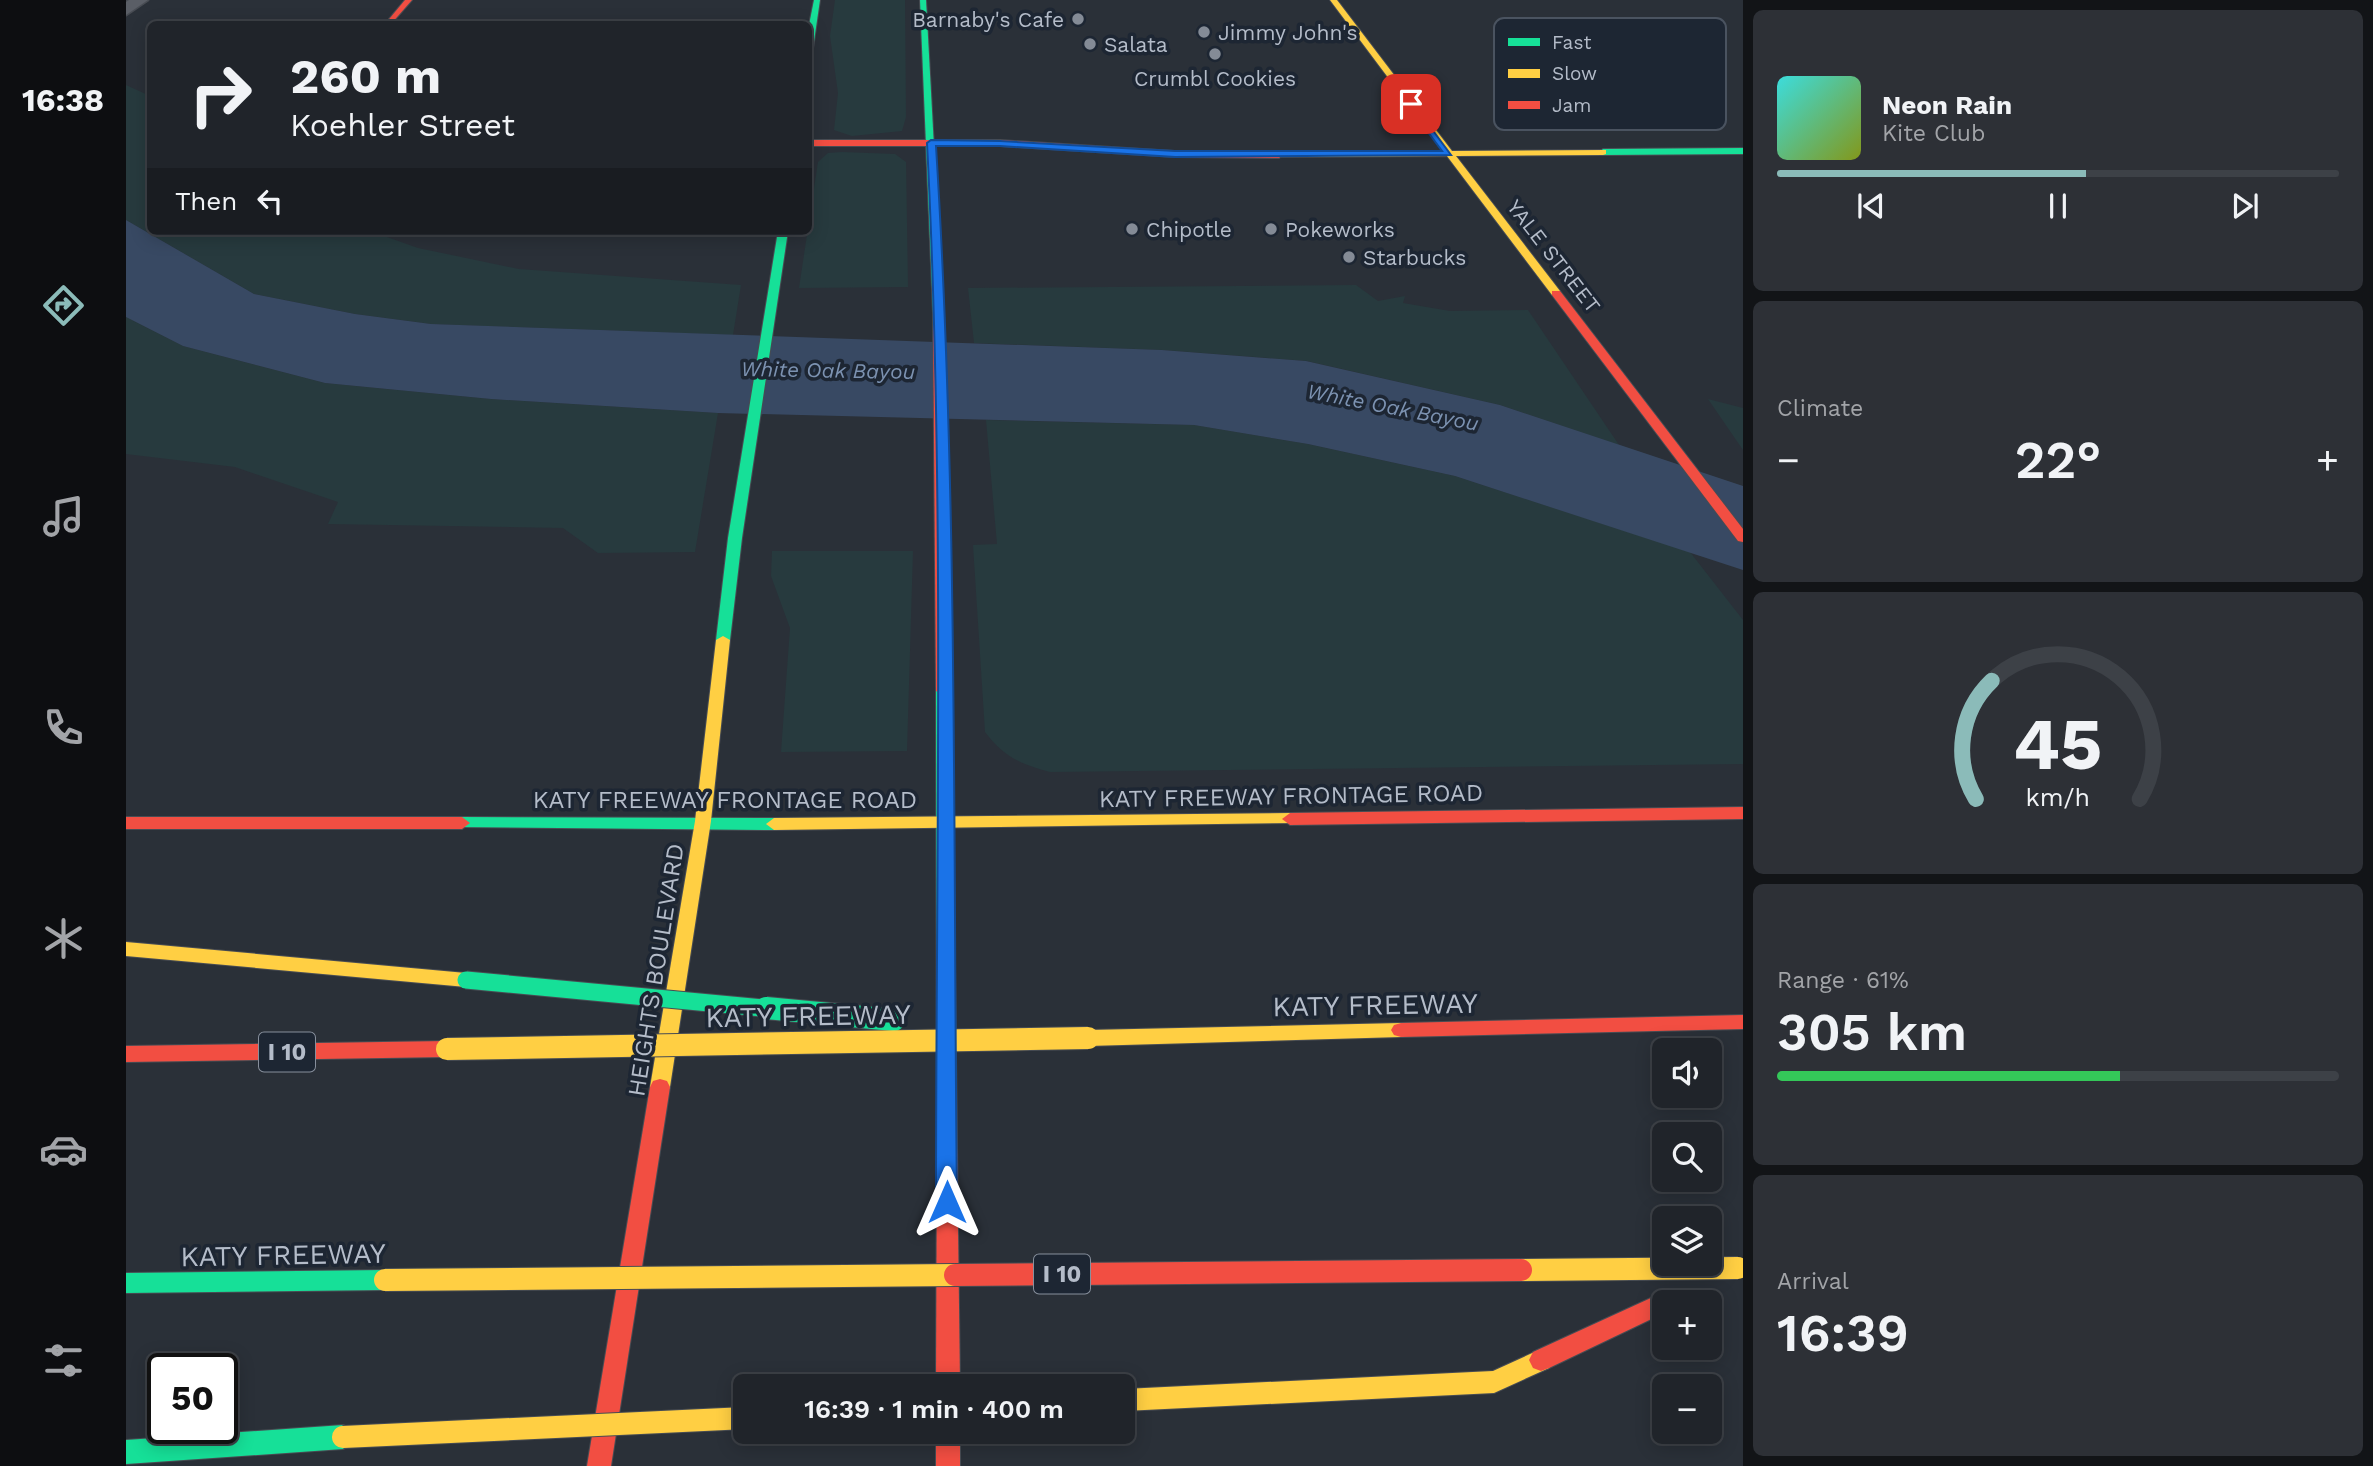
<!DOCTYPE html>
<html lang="en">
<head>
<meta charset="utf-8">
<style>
	:root { --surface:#20242a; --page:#2d3036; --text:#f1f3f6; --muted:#a2a4a8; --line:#3d4147; --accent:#8bbbb9 }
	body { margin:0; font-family:"Work Sans",sans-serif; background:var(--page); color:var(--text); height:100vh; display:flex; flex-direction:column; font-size:26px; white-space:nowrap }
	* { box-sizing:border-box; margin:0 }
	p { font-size:23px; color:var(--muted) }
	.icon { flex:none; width:38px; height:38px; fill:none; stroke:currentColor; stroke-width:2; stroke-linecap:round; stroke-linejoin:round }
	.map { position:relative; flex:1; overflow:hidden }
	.details { display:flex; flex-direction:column; gap:10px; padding:10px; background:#121417; width:630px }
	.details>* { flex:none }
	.hud { position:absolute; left:21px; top:21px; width:665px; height:214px; border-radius:10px; box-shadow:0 4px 18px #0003,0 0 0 2px var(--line); background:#20242a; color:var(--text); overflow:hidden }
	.fabs { position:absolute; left:1526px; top:1038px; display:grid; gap:14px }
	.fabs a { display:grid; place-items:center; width:70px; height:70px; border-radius:10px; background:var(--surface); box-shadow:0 4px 18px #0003,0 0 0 2px var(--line); font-size:35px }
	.speed { position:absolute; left:21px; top:1353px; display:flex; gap:14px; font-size:35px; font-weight:700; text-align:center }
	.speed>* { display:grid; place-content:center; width:91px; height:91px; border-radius:50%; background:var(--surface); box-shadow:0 4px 18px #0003,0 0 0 2px var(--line); line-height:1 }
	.speed .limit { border:4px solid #111; border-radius:10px; background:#fff; color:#111 }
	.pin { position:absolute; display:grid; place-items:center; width:60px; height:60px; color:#fff; margin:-30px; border-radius:14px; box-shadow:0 4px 10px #0006 }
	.me { position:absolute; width:77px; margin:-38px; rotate:0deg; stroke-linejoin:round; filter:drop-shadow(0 0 5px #0008) }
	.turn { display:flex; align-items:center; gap:24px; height:147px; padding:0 28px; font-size:32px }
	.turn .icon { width:91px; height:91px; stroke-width:2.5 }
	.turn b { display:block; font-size:49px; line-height:60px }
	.then { display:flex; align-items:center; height:66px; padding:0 28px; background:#0003; gap:14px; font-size:26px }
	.big { font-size:52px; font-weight:600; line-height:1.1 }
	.details .card { flex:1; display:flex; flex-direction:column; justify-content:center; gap:10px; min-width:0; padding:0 24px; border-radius:10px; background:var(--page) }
	.details .dial { align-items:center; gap:0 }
	.dial svg { height:182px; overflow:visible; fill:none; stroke:var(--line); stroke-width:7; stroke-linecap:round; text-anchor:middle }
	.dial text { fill:var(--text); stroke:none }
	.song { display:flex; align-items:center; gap:21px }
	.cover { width:84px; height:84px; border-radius:10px; background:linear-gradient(135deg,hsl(180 70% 55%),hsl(70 70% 35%)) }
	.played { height:7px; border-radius:4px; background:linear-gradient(90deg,var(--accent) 55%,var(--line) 55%) }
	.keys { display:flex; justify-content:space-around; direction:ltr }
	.heat { display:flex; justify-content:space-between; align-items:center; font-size:38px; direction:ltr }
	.charge { height:10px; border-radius:5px; background:linear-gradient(90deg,#34c759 61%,var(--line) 0) }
	.trip { position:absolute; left:607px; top:1374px; width:402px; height:70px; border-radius:10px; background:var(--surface); box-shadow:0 4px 18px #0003,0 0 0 2px var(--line); font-weight:600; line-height:70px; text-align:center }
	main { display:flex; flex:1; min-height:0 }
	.tabs { display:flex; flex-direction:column; width:126px; justify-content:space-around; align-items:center; background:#0d0e11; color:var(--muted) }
	.tabs .icon { width:49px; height:49px }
	.tabs .selected { color:var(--accent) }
	.tabs b { font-size:32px; color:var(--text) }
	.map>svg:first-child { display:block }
</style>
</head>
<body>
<main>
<nav class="tabs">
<b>16:38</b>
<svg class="icon selected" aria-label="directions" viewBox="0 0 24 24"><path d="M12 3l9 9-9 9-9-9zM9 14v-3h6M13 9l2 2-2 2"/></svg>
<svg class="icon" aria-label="music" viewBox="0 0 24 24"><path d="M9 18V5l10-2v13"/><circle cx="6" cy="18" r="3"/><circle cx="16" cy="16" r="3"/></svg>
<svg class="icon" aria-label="phone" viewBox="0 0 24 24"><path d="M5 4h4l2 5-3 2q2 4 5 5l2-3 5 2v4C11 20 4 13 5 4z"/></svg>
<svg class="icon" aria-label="climate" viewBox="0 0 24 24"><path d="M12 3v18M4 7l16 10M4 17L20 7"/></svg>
<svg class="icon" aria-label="car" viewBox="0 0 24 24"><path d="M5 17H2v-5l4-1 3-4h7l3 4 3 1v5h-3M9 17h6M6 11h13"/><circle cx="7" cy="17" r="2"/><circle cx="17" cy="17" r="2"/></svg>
<svg class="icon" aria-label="filters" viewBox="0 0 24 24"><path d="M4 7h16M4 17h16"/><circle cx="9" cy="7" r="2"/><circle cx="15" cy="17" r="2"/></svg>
</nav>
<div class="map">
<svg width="1617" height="1466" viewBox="0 0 1617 1466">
	<rect width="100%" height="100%" fill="#2a3038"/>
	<g fill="#273a3e">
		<path d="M709,0h70l1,117 -4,14 -50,5 -18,-6 4,-37 -8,-57z"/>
		<path d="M0,85l24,11v135h220l48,17 101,21 222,16 -8,50 -302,-11 -76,-10 -101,-20 -128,-74z"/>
		<path d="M716,152l53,2 11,8 2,125 -109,1 19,-126 10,-9z"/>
		<path d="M1230,285l22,16 27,-5 -2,7 47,8 78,-1 91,135 -119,-40 -193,-44 -145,-11 -188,-7 -6,-55z"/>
		<path d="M0,317l57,29 142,37 166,16 227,14 -23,139 -97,1 -35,-25 -235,-4 10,-22 -103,-35 -109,-13z"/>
		<path d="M1582,399l35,9v42z"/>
		<path d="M860,420l208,5 114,19 147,32 235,76 53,68v144l-693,8c-30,-8 -46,-15 -65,-40l-12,-187 24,-1z"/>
		<path d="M646,551h141l-6,200 -126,1 9,-124 -19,-52z"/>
	</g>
	<path fill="#384963" d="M0,220l128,74 101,20 76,10 731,26 144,11 194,44 243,81v84l-288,-94 -147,-32 -114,-19 -476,-12 -227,-14 -166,-16 -142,-37 -57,-29z"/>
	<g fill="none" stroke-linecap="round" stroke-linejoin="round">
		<defs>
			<path id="street" d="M3,0h19l-22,15v-13z"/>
			<g id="fast">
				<path d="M688,0h6l-8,55 -4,2v-27z"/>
				<path d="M794,0h6l17,313 -5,3 -5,-3z"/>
				<path d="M1617,148v6l-140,1 -4,-3 4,-3z"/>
				<path d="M652,231h10l-46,307 -12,102 -7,4 -7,-4 12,-102z"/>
				<path d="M818,686l8,5 5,455 -3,6 -7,3 -7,-3 -3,-6 -1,-455z"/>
				<path d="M336,817l312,1 8,6 -8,6 -318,-3 -2,-4 2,-4z"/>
				<path d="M259,1270l8,3 3,7 -3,7 -8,3 -259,3v-20z"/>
				<path d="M217,1425l9,4 3,8 -3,8 -9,4 -217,15v-24z"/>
			</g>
			<g id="slow">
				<path d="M1204,0h7l115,151 154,-1v4l-3,1 -147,1 104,135v4h-8l-105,-139 -171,1 -1,-2 4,-3 164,-1z"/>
				<path d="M597,636l7,4 -19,181 -41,266 -3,6 -7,2 -7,-2 -3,-6 45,-266 21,-181z"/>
				<path d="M1164,813l8,6 -2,4 -522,7 -8,-6 8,-6z"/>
				<path d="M0,942l340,31 7,2 2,5 -2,5 -7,2 -340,-31z"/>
				<path d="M1275,1023l7,2 3,5 -3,5 -7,2 -313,9 -7,-3 -3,-5 3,-5 7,-3z"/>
				<path d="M1415,1349l8,3 4,8 -4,8 -55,25 -370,18v-22l369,-18z"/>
			</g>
			<g id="jam">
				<path d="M279,0h7l-21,24h-6z"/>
				<path d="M682,140h192l175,11 104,1 4,3 -4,3 -104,-1 -175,-11h-192z"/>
				<path d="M1426,291h8l183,238v13l-5,-1 -186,-246z"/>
				<path d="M812,310l5,3 9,378 -8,5 -8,-5 -3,-378z"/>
				<path d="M1617,807v12l-453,6 -8,-6 8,-6z"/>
				<path d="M0,817h336l8,6 -8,6h-336z"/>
				<path d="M1617,1015v14l-342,8 -7,-2 -3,-5 3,-5 7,-2z"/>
				<path d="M321,1041l7,3 3,5 -3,5 -7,3 -321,5v-16z"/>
				<path d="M534,1079l7,2 3,6 -59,379h-24l63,-379 3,-6z"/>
				<path d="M821,1137l7,3 3,6 3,240h-24l1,-240 3,-6z"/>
				<path d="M1538,1292l8,3 3,7h-11v11l-115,55 -8,3 -8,-3 -4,-8 4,-8z"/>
				<rect x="810" y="1432" width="24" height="34"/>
			</g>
		</defs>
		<use href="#street" stroke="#484c53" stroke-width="3"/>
		<use href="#fast" stroke="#484c53" stroke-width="2"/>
		<use href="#slow" stroke="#484c53" stroke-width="2"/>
		<use href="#jam" stroke="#484c53" stroke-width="2"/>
		<use href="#street" fill="#5a5e66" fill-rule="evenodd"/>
		<use href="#fast" fill="#16e098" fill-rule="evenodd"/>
		<use href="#slow" fill="#ffcf43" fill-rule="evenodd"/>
		<use href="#jam" fill="#f24e42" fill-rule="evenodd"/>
		<defs>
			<path id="fast-bridge-far1" d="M340,980l318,30"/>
			<path id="fast-bridge" d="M640,1008l128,12"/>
			<g id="slow-bridge">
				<path d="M321,1049l641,-11"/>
				<path d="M1395,1270l217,-2"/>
				<path d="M259,1280l570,-5"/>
				<path d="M217,1437l403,-19"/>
			</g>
			<path id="jam-bridge" d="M829,1275l566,-5"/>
		</defs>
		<use href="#fast-bridge-far1" stroke="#474c53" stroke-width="19" stroke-linecap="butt"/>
		<use href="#fast-bridge" stroke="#474c53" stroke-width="24" stroke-linecap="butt"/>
		<use href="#slow-bridge" stroke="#474c53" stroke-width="24" stroke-linecap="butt"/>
		<use href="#jam-bridge" stroke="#474c53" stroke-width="24" stroke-linecap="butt"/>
		<use href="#fast-bridge-far1" stroke="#16e098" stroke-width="17"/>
		<use href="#fast-bridge" stroke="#16e098" stroke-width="22"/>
		<use href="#slow-bridge" stroke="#ffcf43" stroke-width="22"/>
		<use href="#jam-bridge" stroke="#f24e42" stroke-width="22"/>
	</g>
	<path fill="#1a73e8" stroke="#114b97" stroke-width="2" d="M1285,101l40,54 -276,2 -175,-11h-64c22,351 17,704 21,1056l-3,7 -7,2 -8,-2 -3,-7c0,-353 9,-707 -9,-1059l4,-3 69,1 175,10h267l-35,-47z"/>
	<g fill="#848b96" stroke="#1d2633" stroke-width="2.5">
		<circle cx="952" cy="19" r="7"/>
		<circle cx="1078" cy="32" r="7"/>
		<circle cx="964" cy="44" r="7"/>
		<circle cx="1089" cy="54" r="7"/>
		<circle cx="1006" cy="229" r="7"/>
		<circle cx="1145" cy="229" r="7"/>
		<circle cx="1223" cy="257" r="7"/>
	</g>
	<g text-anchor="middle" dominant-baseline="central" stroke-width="7" stroke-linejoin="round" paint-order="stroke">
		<g font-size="21" fill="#b4bcc9" stroke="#1d2633" text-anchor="start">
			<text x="938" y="19" text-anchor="end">Barnaby's Cafe</text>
			<text x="1092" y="32">Jimmy John's</text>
			<text x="978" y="44">Salata</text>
			<text x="1089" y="78" text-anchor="middle">Crumbl Cookies</text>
			<text x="1020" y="229">Chipotle</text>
			<text x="1159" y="229">Pokeworks</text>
			<text x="1237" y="257">Starbucks</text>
		</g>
		<g font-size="21" fill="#b4bcc9" stroke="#1d2633">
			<text transform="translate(1428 256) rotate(52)">YALE STREET</text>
		</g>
		<g font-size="21" font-style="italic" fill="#7c92b1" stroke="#1d2633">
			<text transform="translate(702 370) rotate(1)">White Oak Bayou</text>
			<text transform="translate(1267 407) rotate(11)">White Oak Bayou</text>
		</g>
		<g fill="#1d2633" stroke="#878f9c" stroke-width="2">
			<rect x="133" y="1032.5" width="56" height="39" rx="5"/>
			<rect x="908" y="1254.5" width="56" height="39" rx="5"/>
		</g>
		<g font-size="23" font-weight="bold" fill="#b4bcc9">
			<text x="161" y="1052">I 10</text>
			<text x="936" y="1274">I 10</text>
		</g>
		<g font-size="24" fill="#b4bcc9" stroke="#1d2633">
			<text transform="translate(1165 796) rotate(-1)">KATY FREEWAY FRONTAGE ROAD</text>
			<text x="599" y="800">KATY FREEWAY FRONTAGE ROAD</text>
			<text transform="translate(530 970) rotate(-81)">HEIGHTS BOULEVARD</text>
		</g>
		<g font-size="28" fill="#b4bcc9" stroke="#1d2633">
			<text transform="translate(1249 1005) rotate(-1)">KATY FREEWAY</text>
			<text transform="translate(682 1016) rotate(-1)">KATY FREEWAY</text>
			<text transform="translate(157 1255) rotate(-1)">KATY FREEWAY</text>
		</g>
	</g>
	<rect x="1368" y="18" width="232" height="112" rx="10" fill="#1d2633" stroke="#4a5360" stroke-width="2"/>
	<rect x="1382" y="38" width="32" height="8" fill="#16e098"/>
	<rect x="1382" y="69" width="32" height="9" fill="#ffcf43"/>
	<rect x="1382" y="101" width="32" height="8" fill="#f24e42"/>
	<g font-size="19" fill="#b4bcc9">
		<text x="1426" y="49">Fast</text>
		<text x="1426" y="80">Slow</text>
		<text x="1426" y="112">Jam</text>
	</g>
</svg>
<div class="fabs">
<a><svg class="icon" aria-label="sound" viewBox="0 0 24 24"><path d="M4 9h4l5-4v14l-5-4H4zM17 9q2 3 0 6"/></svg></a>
<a><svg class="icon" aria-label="search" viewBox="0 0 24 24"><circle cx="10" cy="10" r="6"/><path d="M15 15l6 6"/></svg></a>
<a><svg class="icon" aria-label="layers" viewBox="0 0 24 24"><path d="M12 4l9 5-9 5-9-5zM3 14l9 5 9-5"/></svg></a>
<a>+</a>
<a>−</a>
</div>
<div class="speed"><div class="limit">50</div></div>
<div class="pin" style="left:1285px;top:104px;background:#d93025"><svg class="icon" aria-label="arrive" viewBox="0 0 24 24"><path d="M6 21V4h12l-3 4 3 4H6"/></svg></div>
<svg class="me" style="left:821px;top:1202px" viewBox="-20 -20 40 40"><path d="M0-17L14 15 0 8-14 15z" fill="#1a73e8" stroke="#fff" stroke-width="4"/></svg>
<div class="trip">16:39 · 1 min · 400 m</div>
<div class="hud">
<div class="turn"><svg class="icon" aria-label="right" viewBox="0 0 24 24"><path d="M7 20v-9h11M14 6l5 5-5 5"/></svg><div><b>260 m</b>Koehler Street</div></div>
<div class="then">Then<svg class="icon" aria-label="left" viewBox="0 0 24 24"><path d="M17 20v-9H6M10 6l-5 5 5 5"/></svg></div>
</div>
</div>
<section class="details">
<div class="card">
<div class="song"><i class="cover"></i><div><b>Neon Rain</b><p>Kite Club</p></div></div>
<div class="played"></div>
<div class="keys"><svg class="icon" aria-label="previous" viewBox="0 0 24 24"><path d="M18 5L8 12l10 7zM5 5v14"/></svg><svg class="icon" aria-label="pause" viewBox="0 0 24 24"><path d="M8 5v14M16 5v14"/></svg><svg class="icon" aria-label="next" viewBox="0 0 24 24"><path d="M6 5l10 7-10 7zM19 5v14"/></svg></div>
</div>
<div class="card"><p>Climate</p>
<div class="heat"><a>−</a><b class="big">22°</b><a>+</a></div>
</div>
<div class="card dial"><svg viewBox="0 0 100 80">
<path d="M14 69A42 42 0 1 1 86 69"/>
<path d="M14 69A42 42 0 0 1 21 17" stroke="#8bbbb9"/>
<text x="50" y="56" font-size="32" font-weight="700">45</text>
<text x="50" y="72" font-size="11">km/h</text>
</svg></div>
<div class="card"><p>Range · 61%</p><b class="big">305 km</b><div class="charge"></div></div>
<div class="card"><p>Arrival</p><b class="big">16:39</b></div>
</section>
</main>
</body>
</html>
